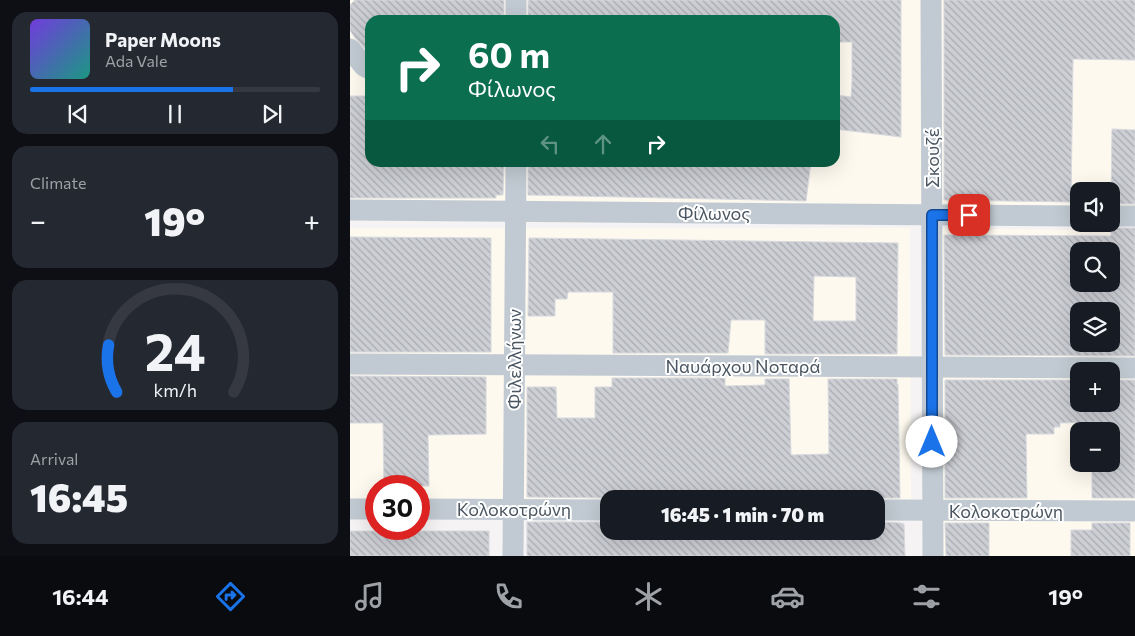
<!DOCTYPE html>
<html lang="en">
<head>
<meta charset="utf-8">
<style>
	:root { --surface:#171b24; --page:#242831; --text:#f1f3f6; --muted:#9ea1a6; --line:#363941; --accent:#1a73e8 }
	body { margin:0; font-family:Commissioner,sans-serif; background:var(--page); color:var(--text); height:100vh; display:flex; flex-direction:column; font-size:19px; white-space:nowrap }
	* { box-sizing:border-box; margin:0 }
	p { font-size:16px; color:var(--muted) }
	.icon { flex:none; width:28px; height:28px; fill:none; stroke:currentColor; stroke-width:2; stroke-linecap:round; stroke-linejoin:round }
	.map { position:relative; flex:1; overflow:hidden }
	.details { display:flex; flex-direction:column; gap:12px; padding:12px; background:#0d0f14; width:350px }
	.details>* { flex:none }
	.guide { position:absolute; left:15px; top:15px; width:475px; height:152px; border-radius:15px; box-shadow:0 5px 20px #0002; background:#0b6e4f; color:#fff; overflow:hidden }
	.fabs { position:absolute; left:720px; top:182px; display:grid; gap:10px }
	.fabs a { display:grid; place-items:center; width:50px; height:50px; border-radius:10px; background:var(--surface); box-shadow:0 5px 20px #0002; font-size:25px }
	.speed { position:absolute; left:15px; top:475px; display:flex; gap:10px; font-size:25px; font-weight:700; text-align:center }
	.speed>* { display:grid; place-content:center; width:65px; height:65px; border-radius:50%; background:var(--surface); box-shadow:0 5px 20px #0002; line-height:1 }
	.speed .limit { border:8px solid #d22; background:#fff; color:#111 }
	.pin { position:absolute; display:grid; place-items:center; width:42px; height:42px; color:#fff; margin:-21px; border-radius:10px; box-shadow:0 2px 8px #0006 }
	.me { position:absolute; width:55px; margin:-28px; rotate:0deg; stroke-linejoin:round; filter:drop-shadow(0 0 4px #0008) }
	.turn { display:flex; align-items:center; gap:18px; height:105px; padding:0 20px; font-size:22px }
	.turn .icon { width:65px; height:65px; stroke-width:2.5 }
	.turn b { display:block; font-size:35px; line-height:42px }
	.lanes { display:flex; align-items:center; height:48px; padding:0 20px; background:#0003; justify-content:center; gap:25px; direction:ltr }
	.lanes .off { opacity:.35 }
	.big { font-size:38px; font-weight:800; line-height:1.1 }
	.details .card { flex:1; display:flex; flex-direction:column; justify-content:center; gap:8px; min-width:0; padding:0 18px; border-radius:15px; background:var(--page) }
	.details .dial { align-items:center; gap:0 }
	.dial svg { height:130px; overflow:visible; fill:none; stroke:var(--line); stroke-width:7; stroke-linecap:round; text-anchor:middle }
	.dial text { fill:var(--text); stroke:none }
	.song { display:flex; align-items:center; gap:15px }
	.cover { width:60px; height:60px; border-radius:8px; background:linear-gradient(135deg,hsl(260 70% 55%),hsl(170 70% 35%)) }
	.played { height:5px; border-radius:2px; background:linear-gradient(90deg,var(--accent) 70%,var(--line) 70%) }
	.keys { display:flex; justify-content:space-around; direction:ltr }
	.heat { display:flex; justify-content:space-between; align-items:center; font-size:28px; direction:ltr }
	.trip { position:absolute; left:250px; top:490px; width:285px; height:50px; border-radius:15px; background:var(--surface); box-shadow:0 5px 20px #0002; font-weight:800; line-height:50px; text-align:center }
	.tab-bar { display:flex; height:80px; justify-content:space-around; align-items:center; background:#090b0e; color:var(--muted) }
	.tab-bar .icon { width:35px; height:35px }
	.tab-bar .on { color:var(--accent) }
	.tab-bar b { font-size:22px; color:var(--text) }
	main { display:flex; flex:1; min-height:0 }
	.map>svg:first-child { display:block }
</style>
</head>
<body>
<main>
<section class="details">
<div class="card">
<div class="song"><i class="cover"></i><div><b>Paper Moons</b><p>Ada Vale</p></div></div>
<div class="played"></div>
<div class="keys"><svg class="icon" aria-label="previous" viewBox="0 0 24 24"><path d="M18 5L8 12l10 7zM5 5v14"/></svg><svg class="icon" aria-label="pause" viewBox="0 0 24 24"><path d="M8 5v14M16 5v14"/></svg><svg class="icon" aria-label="next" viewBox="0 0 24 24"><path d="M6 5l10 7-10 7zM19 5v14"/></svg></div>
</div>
<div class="card"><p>Climate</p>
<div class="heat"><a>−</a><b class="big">19°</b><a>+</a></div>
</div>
<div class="card dial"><svg viewBox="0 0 100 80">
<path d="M14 69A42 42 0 1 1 86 69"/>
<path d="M14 69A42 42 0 0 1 9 40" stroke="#1a73e8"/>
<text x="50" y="56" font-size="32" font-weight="700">24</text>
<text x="50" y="72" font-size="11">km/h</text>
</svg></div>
<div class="card"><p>Arrival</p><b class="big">16:45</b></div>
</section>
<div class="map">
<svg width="785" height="556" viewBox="0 0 785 556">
	<defs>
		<pattern id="building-back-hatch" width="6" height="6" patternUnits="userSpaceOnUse" patternTransform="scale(1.25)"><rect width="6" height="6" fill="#cdcfd5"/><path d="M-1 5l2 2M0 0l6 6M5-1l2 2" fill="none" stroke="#a8abb0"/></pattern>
	</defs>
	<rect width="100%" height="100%" fill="#f5f3f3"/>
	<g fill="#fdf9ef" fill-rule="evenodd">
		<path d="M0,0h785v213h-24v-22h-32v21l-729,-7zM20,20h465v142h-465z"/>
		<path d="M0,228h560l1,271 -492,1v-14h-43v14h-26z"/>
		<path d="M579,228l206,3v325h-201zM729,251h32v33h-32zM729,311h32v33h-32zM729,371h32v33h-32zM729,431h32v33h-32z"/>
	</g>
	<g fill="url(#building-back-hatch)" stroke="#d7d9de" fill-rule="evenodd">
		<path d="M5,0h149v20h-134v34l-15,-16 -5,-8v-25z"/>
		<path d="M178,0h373v137l-66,-8v-34l16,2 1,-15v-40h-17v-22h-307z"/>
		<path d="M594,0h191v60l-62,-1 -2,143 -127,-2z"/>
		<path d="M0,96h20v66h134l-1,33h-7v3h-146z"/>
		<path d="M762,129l23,1v74h-24z"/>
		<path d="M178,162h283l-5,39 -278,-6z"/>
		<path d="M761,228h24v128l-190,-1 -1,-120 167,1zM729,251h32v33h-32zM729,311h32v33h-32z"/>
		<path d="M0,237l141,1v114h-141z"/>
		<path d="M179,238l369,5 -1,111h-132v-34h-34l-3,33h-115v-61h-45l-1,7h-12v17h-27zM464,276l42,1v44h-43z"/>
		<path d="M0,376l136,1v57l-58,1 1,51h-45l-1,-63h-33z"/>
		<path d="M262,378h113v8l40,-1v-6h24l2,76 38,-1 -1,-75h69v5h1l2,114h-24v-6l-267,2v4l-82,-1v-110h29l1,31h38v-31h17z"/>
		<path d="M595,380h134v24h32v-24h24v118h-43v-34h19v-33h-15v-9l-36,1v4h-6v7h-28l1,64h-82z"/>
		<path d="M177,522h82v9h267v-9l24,1 4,1 1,32h-378z"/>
		<path d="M595,523h44v33h-43z"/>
		<path d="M742,523h38v33h-59v-26h21z"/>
		<rect x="0" y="531" width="139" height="25"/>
	</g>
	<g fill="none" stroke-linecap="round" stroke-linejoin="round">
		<g stroke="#c1cad2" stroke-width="21">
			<path d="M166,0v20"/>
			<path d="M581,0l2,556"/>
			<path d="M0,49l14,17 6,3"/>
			<path d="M0,210l729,6"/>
			<path d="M761,216h24"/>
			<path d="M0,364l785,4"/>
			<path d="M0,509h26"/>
			<path d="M69,509l190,1"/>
			<path d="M526,510l259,1"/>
			<path d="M163,556l3,-394"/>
		</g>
	</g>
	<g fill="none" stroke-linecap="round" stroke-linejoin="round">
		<defs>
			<path id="route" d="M582,442v-227h37"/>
		</defs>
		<use href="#route" stroke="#114b97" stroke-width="12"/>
		<use href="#route" stroke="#1a73e8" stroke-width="9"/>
	</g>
	<g text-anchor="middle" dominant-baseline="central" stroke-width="4" stroke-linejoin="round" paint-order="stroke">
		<g font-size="18" fill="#4a5661" stroke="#fff">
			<text transform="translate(582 158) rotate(-90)">Σκουζέ</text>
			<text x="364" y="213">Φίλωνος</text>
			<text transform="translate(164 359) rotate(-90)">Φιλελλήνων</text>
			<text x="393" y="366">Ναυάρχου Νοταρά</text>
			<text x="164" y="509">Κολοκοτρώνη</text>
			<text x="656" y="511">Κολοκοτρώνη</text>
		</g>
	</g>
</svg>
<div class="fabs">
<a><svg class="icon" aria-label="sound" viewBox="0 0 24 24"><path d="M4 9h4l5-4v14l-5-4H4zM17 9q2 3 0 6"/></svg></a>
<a><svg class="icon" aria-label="search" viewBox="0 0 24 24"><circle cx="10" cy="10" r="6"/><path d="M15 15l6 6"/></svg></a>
<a><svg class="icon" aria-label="layers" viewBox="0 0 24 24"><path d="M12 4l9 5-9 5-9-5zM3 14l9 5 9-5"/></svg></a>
<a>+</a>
<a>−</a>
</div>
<div class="speed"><div class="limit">30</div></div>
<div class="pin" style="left:619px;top:215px;background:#d93025"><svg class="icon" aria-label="arrive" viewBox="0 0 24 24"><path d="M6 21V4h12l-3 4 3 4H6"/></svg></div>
<svg class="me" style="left:582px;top:442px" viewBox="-20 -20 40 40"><circle r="19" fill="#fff"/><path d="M0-13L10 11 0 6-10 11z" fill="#1a73e8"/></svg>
<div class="trip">16:45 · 1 min · 70 m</div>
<div class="guide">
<div class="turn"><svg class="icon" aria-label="right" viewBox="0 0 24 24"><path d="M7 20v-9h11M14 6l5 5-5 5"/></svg><div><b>60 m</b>Φίλωνος</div></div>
<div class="lanes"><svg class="icon off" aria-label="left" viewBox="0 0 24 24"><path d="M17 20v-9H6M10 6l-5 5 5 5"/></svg><svg class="icon off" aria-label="ahead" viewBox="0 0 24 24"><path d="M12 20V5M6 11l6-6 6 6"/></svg><svg class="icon" aria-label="right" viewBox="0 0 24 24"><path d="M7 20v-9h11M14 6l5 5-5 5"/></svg></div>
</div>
</div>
</main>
<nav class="tab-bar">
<b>16:44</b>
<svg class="icon on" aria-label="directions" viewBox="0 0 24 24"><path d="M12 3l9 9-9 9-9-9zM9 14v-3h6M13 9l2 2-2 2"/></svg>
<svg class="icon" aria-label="music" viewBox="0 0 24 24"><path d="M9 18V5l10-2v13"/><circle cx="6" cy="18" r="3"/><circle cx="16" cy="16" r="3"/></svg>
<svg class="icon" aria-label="phone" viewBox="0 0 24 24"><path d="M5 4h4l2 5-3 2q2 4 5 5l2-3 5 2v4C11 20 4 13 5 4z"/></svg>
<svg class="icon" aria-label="climate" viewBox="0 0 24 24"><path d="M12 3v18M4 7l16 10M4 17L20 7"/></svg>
<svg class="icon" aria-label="car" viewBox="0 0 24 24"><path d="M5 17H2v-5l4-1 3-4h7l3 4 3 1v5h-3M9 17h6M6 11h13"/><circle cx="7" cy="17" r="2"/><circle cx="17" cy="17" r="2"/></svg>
<svg class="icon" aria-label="filters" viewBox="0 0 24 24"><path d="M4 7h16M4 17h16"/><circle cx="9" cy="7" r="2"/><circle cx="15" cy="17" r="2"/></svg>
<b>19°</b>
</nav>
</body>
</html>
